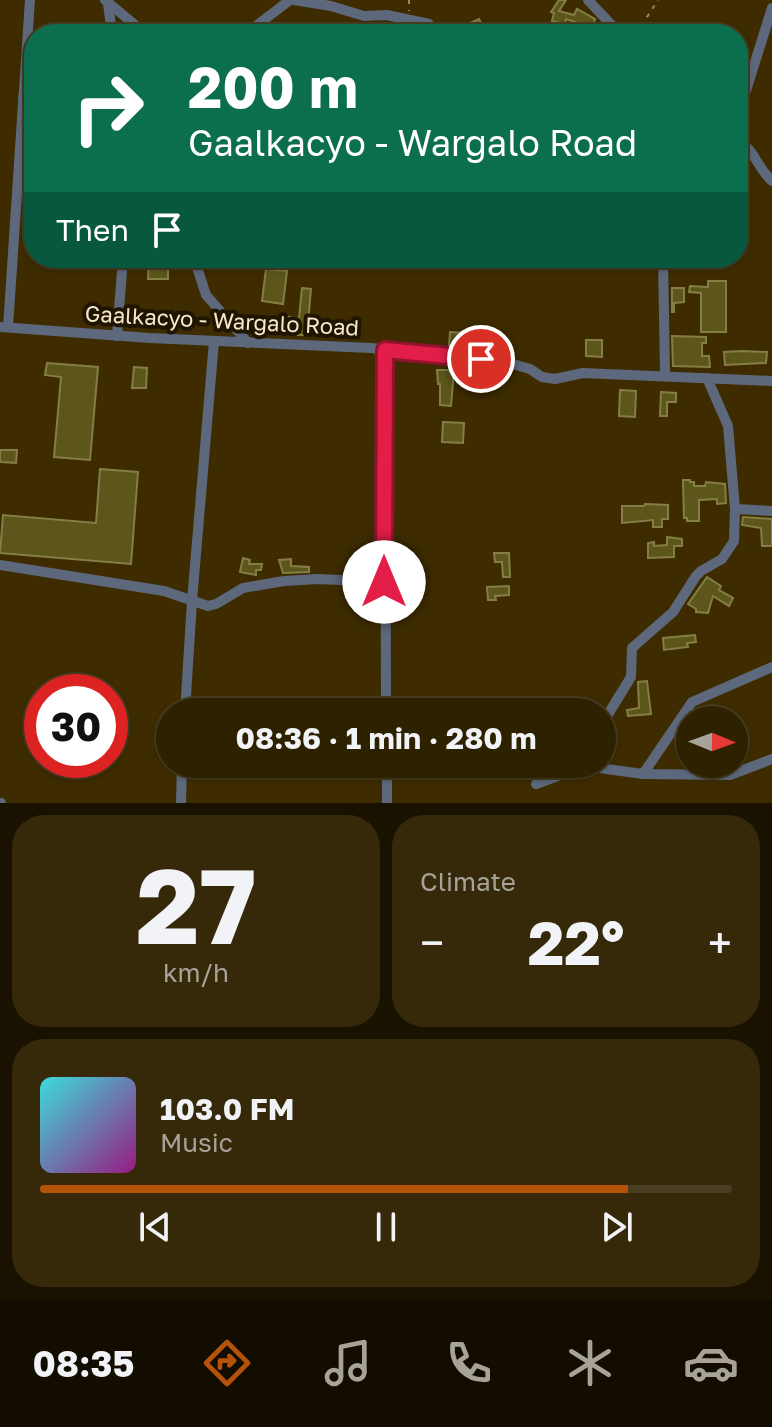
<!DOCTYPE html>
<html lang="en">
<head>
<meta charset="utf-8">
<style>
	:root { --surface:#2e2100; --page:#36290a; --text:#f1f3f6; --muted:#a7a399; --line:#493e22; --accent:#b45309 }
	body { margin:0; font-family:"Golos Text",sans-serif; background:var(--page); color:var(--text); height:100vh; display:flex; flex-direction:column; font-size:30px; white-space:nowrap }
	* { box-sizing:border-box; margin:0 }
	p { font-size:26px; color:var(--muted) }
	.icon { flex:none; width:44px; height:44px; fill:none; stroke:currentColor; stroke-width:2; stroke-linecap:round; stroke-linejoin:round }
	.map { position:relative; height:803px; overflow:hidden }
	.panel { display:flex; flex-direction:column; gap:12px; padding:12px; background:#191200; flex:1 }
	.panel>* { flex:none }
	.top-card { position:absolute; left:24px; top:24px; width:724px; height:244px; border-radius:32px; box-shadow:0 2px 6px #0004,0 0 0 2px var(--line); background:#0b6e4f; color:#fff; overflow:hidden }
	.needle { width:52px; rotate:91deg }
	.tools { position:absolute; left:676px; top:706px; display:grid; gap:16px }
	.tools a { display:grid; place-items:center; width:72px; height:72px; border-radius:50%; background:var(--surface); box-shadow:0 2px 6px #0004,0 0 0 2px var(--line); font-size:40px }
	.speed { position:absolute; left:24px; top:674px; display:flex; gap:16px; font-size:40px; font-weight:700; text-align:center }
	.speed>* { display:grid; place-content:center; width:104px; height:104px; border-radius:50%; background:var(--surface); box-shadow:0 2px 6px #0004,0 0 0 2px var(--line); line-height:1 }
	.speed .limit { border:12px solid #d22; background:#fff; color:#111 }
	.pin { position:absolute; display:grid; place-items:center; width:68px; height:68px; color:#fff; margin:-34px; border:4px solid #fff; border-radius:50%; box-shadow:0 2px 8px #0007 }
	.me { position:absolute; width:88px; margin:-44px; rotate:0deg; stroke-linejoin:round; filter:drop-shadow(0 0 6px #0008) }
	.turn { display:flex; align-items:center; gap:28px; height:168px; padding:0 32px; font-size:36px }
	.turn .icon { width:104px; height:104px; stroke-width:2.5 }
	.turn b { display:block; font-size:56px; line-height:68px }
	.then { display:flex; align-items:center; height:76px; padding:0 32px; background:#0003; gap:16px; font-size:30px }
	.big { font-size:60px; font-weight:700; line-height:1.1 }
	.panel .tile { flex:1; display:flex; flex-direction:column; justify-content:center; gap:12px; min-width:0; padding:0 28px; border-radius:32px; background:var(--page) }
	.panel .dial { align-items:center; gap:0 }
	.dial b { font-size:104px; line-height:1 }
	.song { display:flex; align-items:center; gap:24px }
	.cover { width:96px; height:96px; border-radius:12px; background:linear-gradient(135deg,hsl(180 70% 55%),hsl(310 70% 35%)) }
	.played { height:8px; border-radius:4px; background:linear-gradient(90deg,var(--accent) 85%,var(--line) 85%) }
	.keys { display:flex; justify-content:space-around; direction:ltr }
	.heat { display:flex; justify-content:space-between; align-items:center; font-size:44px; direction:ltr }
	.panel .tiles { flex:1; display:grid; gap:12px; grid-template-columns:1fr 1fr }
	.tile:last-child { grid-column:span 2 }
	.trip { position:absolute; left:156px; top:698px; width:460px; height:80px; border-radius:40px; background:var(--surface); box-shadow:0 2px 6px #0004,0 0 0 2px var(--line); font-weight:700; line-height:80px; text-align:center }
	.tab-bar { display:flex; height:128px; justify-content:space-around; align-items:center; background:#120d00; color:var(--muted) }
	.tab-bar .icon { width:56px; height:56px }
	.tab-bar .on { color:var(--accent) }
	.tab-bar b { font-size:36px; color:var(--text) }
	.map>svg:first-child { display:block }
</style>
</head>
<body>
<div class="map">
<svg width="772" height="803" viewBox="0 0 772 803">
	<rect width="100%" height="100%" fill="#3e2c00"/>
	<g fill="#5c561b" stroke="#847e45" stroke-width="2">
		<path d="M559,0h7l-7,11 15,4 3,-6 18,10 -2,9 -27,-9 -1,5 -13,-3 2,-8 -3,-1z"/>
		<path d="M479,19l6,13 -21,2 -3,-7z"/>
		<path d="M149,258h19v21h-20z"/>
		<path d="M266,269l21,2 -4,33 -21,-3z"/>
		<path d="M708,281h18v51h-25v-39l-12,-1 1,-6 18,1z"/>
		<path d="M302,288l9,1 -4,46h-10l1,-5 -16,-2 1,-12 16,2z"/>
		<path d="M672,288h12v14l-10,1v9h-2z"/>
		<path d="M450,332l15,1 -1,13h-15z"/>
		<path d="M672,336l34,1v6h-4v13h7l1,11 -37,-1z"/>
		<path d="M586,340h16v17l-16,-1z"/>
		<path d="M742,351l25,1 -1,11 -41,2 -1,-13z"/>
		<path d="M47,363l51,4 -8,93 -36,-3 7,-80 -16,-2z"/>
		<path d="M134,367l13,1 -1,20h-14z"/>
		<path d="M437,370h17l-3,36 -11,-1v-21h-2z"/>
		<path d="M620,390l16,1 -1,26 -16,-1z"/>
		<path d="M661,392l15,1v9h-9v14h-7z"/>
		<path d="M443,422l21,1 -1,20 -21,-1z"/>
		<path d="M0,450h17l-1,13 -16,-1z"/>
		<path d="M100,469l38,3 -7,92 -131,-11 3,-38 93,8z"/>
		<path d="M683,480h7v2h4v4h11l1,-4 19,2 1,19 -9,1v-5l-18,1v21h-12v-3h-3z"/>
		<path d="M645,504l23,1v14h-6v8h-9v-7l-31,3v-17h22z"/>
		<path d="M743,517l29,2v27h-10l-1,-18 -19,-3z"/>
		<path d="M667,537l15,2v7h-8v11l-26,1v-15l6,-1v4l13,-1z"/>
		<path d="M494,553h15l1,24h-7l-1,-15h-7z"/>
		<path d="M243,558l7,2 -1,4h13l-1,6h-5v5l-16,-3z"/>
		<path d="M291,559v7l18,1v5l-26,1 -4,-13z"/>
		<path d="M707,577l14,9 -2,4 14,8 -4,8 -16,-10 -5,17 -12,-1v-3l-8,-5z"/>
		<path d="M509,586v9l-14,1 1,4h-8l-1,-13z"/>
		<path d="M695,635l1,7 -9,1 1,4 -24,3 -1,-12z"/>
		<path d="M647,681l4,33 -23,2 -1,-6 12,-2 -1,-26z"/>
	</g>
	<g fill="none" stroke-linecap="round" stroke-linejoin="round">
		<g stroke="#998966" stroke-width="2" stroke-dasharray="4 6" stroke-linecap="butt">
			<path d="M409,0v11"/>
			<path d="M636,34l22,-34"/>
		</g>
		<g stroke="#5d687d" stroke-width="10">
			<path d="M105,0l41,34"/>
			<path d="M294,0l37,6 33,10 23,-1 42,9 5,10"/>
			<path d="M588,0l32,34"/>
			<path d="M108,3l4,31"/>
			<path d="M230,34l22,-5 38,-29"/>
			<path d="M34,87l-11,10 11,6"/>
			<path d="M738,116l34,-108"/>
			<path d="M738,140c16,9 20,29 34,41"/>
			<path d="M194,258l12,37 42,48"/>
			<path d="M663,258l2,118"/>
			<path d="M0,327l150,11 221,10 135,14 24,7 12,8 13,2 28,-6 189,8"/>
			<path d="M8,327l22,-327"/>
			<path d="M117,336l6,-78"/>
			<path d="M385,350l1,362"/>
			<path d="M735,509l37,2"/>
			<path d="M0,565l164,26 44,15 8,-2 27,-16 41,-7 34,-2 66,3"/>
			<path d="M185,712l7,-111 22,-260"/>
			<path d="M602,724l29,-47 1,-29 41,-36 23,-36 5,-5 21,-12 12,-18 1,-32 -7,-83 -21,-48"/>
			<path d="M387,764v39"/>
			<path d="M643,774l49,-72 80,-35"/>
			<path d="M536,784l49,-18 58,8 87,1 42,-16"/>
			<path d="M0,803h1"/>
			<path d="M181,803l1,-39"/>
		</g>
	</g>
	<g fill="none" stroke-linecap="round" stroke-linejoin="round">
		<defs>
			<path id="route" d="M384,582l1,-232 96,9"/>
		</defs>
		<use href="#route" stroke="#92132f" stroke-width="20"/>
		<use href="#route" stroke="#e11d48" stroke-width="14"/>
	</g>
	<g text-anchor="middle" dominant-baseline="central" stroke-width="8" stroke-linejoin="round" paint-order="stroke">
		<g font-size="22" fill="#f6e8cd" stroke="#201501">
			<text transform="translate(222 320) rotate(3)">Gaalkacyo - Wargalo Road</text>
		</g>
	</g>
</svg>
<div class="tools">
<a><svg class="needle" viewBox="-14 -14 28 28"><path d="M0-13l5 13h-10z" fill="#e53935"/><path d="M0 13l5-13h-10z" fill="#a7a399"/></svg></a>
</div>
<div class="speed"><div class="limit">30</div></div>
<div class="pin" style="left:481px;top:359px;background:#d93025"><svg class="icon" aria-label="arrive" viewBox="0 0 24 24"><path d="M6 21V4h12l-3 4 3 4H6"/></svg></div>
<svg class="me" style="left:384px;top:582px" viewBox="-20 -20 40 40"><circle r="19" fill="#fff"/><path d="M0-13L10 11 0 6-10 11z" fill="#e11d48"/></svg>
<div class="trip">08:36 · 1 min · 280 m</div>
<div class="top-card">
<div class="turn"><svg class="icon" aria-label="right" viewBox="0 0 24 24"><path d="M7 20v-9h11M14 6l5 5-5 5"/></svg><div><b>200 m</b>Gaalkacyo - Wargalo Road</div></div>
<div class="then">Then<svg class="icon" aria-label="arrive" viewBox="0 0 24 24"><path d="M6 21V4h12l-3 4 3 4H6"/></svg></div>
</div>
</div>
<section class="panel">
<div class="tiles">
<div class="tile dial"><b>27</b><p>km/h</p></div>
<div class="tile"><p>Climate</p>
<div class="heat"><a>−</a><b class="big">22°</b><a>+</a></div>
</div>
<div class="tile">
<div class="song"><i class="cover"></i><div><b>103.0 FM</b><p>Music</p></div></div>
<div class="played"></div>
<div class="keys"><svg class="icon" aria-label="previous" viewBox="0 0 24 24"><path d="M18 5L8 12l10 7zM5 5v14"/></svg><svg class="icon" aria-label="pause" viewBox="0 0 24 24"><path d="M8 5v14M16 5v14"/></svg><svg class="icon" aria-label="next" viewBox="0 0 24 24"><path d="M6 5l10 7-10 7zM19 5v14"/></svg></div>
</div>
</div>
</section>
<nav class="tab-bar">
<b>08:35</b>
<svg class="icon on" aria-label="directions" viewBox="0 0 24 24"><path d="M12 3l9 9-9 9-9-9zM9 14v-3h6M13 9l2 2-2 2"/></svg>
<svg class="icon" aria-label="music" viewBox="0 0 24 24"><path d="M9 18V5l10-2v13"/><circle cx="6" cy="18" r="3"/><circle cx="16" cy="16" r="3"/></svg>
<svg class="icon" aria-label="phone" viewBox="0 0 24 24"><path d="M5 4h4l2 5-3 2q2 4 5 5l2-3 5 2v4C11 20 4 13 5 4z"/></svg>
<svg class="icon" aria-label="climate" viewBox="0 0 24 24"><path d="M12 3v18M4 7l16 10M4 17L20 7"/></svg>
<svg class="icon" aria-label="car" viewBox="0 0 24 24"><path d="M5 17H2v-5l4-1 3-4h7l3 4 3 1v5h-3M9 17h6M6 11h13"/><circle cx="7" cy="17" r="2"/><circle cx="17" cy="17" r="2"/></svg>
</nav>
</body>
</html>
